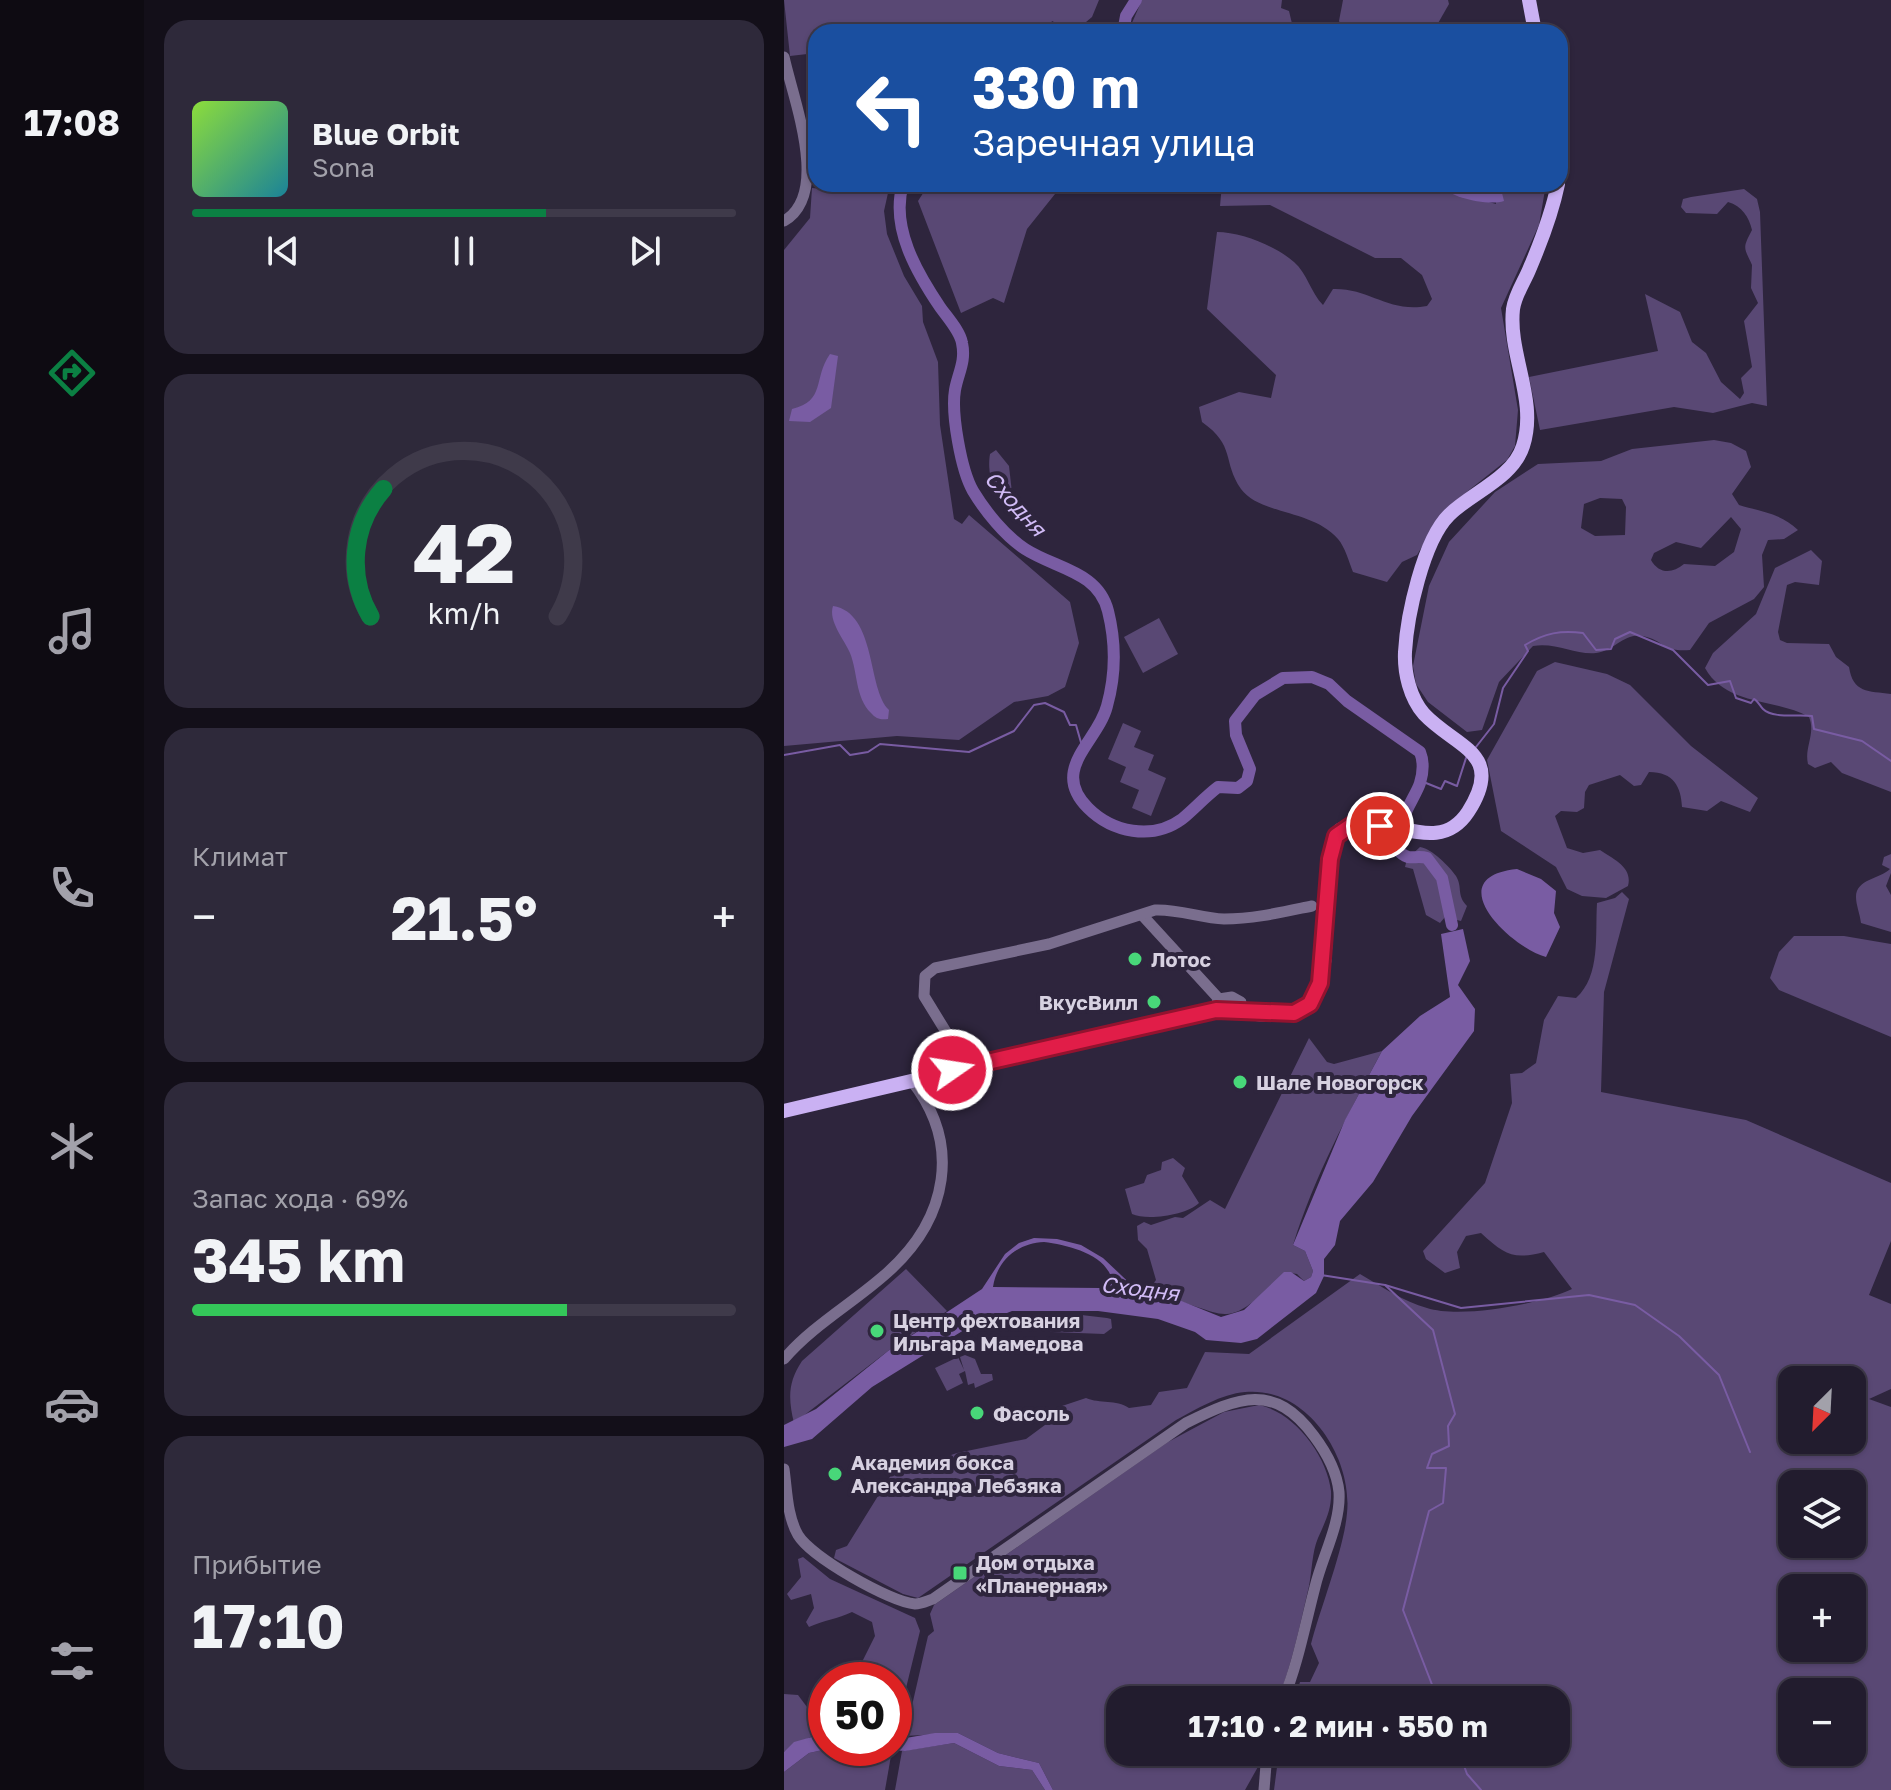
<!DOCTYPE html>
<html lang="ru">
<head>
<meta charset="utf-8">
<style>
	:root { --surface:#221c2e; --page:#2e293a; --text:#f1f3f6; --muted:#a2a1aa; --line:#3f3a4a; --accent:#0b8043 }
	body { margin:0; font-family:"Golos Text",sans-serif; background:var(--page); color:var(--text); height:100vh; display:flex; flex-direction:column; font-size:30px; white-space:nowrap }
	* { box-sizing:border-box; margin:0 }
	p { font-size:26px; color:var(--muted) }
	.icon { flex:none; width:44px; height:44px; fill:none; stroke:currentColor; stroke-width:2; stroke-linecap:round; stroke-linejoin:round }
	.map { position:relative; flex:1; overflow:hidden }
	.drawer { display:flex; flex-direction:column; gap:20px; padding:20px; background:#130f19; width:640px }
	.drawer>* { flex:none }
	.hud { position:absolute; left:24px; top:24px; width:760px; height:168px; border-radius:24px; box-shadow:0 2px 6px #0004,0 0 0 2px var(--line); background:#1a4fa0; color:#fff; overflow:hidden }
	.needle { width:52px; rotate:204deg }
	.fabs { position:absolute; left:994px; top:1366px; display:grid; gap:16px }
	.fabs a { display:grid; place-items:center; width:88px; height:88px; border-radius:16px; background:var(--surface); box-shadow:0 2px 6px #0004,0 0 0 2px var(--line); font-size:40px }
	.speed { position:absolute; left:24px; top:1662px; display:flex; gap:16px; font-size:40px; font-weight:700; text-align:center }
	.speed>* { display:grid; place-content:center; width:104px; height:104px; border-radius:50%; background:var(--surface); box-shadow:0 2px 6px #0004,0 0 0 2px var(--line); line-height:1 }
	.speed .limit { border:12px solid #d22; background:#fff; color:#111 }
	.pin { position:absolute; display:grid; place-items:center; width:68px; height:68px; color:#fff; margin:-34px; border:4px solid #fff; border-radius:50%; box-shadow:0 2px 8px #0007 }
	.me { position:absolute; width:88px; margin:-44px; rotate:77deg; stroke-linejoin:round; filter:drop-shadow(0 0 6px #0008) }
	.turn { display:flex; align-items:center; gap:28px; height:168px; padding:0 32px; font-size:36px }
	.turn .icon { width:104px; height:104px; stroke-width:2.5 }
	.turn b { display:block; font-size:56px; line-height:68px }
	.big { font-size:60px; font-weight:700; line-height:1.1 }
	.drawer .widget { flex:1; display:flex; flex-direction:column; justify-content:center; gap:12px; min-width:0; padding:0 28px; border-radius:24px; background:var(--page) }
	.drawer .dial { align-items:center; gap:0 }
	.dial svg { height:208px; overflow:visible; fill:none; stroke:var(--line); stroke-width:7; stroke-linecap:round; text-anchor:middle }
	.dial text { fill:var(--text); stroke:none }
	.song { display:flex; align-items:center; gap:24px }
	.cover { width:96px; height:96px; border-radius:12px; background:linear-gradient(135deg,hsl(90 70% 55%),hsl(190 70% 35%)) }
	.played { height:8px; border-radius:4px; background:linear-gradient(90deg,var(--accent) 65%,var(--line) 65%) }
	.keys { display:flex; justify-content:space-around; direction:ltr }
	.heat { display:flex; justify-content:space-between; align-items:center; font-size:44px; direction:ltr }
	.charge { height:12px; border-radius:6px; background:linear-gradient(90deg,#34c759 69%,var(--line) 0) }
	.trip { position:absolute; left:322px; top:1686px; width:464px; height:80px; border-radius:24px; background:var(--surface); box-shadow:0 2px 6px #0004,0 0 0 2px var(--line); font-weight:700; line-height:80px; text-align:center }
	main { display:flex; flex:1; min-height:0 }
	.menu { display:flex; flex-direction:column; width:144px; justify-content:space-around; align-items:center; background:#0e0b12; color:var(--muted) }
	.menu .icon { width:56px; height:56px }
	.menu .current { color:var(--accent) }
	.menu b { font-size:36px; color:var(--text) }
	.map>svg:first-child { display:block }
</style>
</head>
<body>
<main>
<nav class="menu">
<b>17:08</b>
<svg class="icon current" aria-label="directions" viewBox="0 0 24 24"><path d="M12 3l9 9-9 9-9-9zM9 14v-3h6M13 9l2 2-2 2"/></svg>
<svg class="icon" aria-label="music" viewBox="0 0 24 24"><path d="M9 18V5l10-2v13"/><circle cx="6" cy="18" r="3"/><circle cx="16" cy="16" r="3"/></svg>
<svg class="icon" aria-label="phone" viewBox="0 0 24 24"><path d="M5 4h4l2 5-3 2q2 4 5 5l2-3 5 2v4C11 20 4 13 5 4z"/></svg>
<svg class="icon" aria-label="climate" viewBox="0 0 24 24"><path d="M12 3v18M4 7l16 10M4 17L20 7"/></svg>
<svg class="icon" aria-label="car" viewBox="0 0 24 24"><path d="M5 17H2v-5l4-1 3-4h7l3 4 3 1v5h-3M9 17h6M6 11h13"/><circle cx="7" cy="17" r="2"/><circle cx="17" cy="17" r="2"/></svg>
<svg class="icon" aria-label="filters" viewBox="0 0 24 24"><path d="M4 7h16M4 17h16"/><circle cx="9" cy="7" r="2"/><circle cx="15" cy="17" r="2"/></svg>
</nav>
<section class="drawer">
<div class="widget">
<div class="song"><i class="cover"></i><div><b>Blue Orbit</b><p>Sona</p></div></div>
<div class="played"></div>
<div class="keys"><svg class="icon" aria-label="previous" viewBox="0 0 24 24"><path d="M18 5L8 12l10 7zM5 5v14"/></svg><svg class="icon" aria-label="pause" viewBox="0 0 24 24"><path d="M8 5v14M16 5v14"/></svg><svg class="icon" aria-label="next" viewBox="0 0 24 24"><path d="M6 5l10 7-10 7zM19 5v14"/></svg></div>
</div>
<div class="widget dial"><svg viewBox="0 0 100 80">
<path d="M14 69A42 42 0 1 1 86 69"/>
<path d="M14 69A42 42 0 0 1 19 20" stroke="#0b8043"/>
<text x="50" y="56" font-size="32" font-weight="700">42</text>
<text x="50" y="72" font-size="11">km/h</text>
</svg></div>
<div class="widget"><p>Климат</p>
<div class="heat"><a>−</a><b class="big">21.5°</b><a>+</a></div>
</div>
<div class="widget"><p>Запас хода · 69%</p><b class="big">345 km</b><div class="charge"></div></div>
<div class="widget"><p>Прибытие</p><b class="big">17:10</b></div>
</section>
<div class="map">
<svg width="1107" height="1790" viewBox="0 0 1107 1790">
	<rect width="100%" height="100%" fill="#2e253d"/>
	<g fill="#594874" fill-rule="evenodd">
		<path d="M0,0h315l-7,17 -18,15 -22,-11 -5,11h-231v21l-26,3z"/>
		<path d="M358,0h140l-1,8 8,3 5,21h-166z"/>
		<path d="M559,0h105l1,4 -16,28h-89l-5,-11z"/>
		<path d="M79,184h27l-6,27 3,23 17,42 18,30 1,16 15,40 2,63 14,94 8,5 7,-9 101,87 9,41 -14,44 -17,9 -34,6 -55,38 -62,-4 -113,10v-496l26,-32 2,-30 50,5z"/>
		<path d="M145,184h75c8,5 38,-1 55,5l-32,40 -23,74 -11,-5 -32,15 -43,-112z"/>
		<path d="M438,184h217l4,5 53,15 -2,-20h52l-7,41 -38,83 17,102 -3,36 -8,14 -63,50 -27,45 -15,7 -15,20 -34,-10c-4,-10 -8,-25 -15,-33 -26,-30 -78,-24 -97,-50 -19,-28 -5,-43 -39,-67l-3,-15 40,-15 32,6 5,-23 -69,-66 10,-77c24,0 59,14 77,30 13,11 17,31 29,43l10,-16c37,-1 55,24 94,17l5,-7 -10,-24 -21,-17h-26l-105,-53 -50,1z"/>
		<path d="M960,189l13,10 3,13 7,194 -15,-3 -39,10 -39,-6 -134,23 -11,-53 129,-26 -13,-57 35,18 12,30 14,11 15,29 19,17 4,-6 -3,-15 11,-11 -8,-46 14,-18 -7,-15 1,-23c-8,-18 -10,-16 0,-35 -3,-13 -10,-24 -24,-28l-11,12 -31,-1 -5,-6 2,-8 8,-2z"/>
		<path d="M930,440l17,3 15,8 5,16 -19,27 7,11c23,7 41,8 59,25l-14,9 -16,1 -6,15 2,32 -10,12 -45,24 -19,27c-30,2 -24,-9 -47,-14 -18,-4 -29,15 -47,17 -21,2 -40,-11 -63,-7l-34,36 -17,48 -15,2 -39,-30 -12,-18 -3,-18 16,-80 20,-44 46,-50 43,-28 63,-3 31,-12zM816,498l22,1 4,8 -1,28 -30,1 -14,-8 3,-24zM947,517l10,12 -7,23 -19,14 -31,-2c-12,10 -25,10 -33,-4l3,-7 22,-11 25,6z"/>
		<path d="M212,450l13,16 4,36 -5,3c-16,-10 -21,-34 -18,-51z"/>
		<path d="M1027,550l11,11 -3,24 -24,-3 -8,3 -9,47 2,8 7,3 42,1 7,13 13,10c4,26 19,24 42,27v98l-49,-19 -11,-11 -16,6 -7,-4c-4,-17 8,-30 1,-47 -34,-19 -83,-11 -104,-49l8,-15 43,-39 19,-46z"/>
		<path d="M375,618l19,36 -35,19 -19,-36z"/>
		<path d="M771,662l52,12 23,11 61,61 67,52 -8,14 -29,-11 -14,10 -25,-4c-1,-20 -8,-35 -33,-35l-8,13 -7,1 -14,-11 -31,10 -4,7 -1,16 -7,4 -16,-1 -6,5 12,32 16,5 17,-3c13,9 33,17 28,36l-22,12 -24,-2 -15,-7 -11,-22 -55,-36 -14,-71 50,-89z"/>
		<path d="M339,723l18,8 -7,16 20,8 -6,15 18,8 -15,38 -19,-8 7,-18 -19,-8 6,-15 -18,-8z"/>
		<path d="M636,847c11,1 30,20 36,29 7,12 0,19 11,30l-6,15 -16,-4 -5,6 -14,-8 -13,-46 -8,-2 2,-8z"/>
		<path d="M1107,854v19l-5,13 5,9v37l-30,-9c-1,-9 -5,-18 -5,-26 0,-18 24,-18 34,-28l-8,-4 2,-8z"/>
		<path d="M838,892l7,7 -25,93 -3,100 145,28 145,63v58l-22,54 22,9v85l-22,10 22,8v383h-617l5,-38h277v-52h-262l6,-18h10l9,-19 -8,-19c10,-38 33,-95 36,-131 6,-55 -40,-127 -102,-121 -24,2 -48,17 -69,28l-258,178 -15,-4 -69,-36 2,-8 11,-4 44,-71 66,-22 69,-14 23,-17 13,-16 24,-8c14,6 30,1 43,10l22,-3 8,-13 28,-4 18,-36 44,2 111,-80c21,12 44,28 67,34 34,11 114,-4 145,-19l-28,-37c-31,8 -39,3 -63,-19l-15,3 -9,16 3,16 -15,5 -19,-14 -3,-8 62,-68 27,-80 -2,-29 12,-1 14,-10 8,-43 14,-24 18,2c25,-22 19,-64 21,-95l18,-5zM1008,1380h60v60h-60zM1008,1484h60v60h-60zM1008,1588h60v60h-60zM1008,1692h60v60h-60z"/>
		<path d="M1010,936h50l47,8v93l-112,-47 -9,-12 9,-26z"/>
		<path d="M525,1038l18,24 7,2 48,-13c-34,63 -68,126 -89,194l12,6 8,20 -2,6 -7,4 -7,-7 -12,-2c-66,67 -55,37 -133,23l-2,-7 6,-8 -9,-31 -9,-9 -1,-14 7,-4 7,3 24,-8 8,1 27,-18 15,9z"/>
		<path d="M389,1158l12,10 -3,8 17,27c-12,12 -52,18 -67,11l-7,-25 19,-6 3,-8 14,-5 1,-8z"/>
		<path d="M122,1269l41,42 -59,40 -94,72c-6,-25 -6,-41 8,-62z"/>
		<path d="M289,1314l34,4 4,1 1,9 -8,6 -52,-2 -12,-5 9,-8z"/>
		<path d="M181,1355l10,4 6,15h11l1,6 -18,8 -1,-5 -6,2 -3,-14 -6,3 4,9 -16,8 -12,-23 23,-11 6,13 -4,-13z"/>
		<path d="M475,1405c35,7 68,50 72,86 1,18 -6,31 -13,47 -6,14 -6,33 -9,48 -9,39 -17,77 -31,114h-158v52h139v13l-14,25h-192l-14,-27 -41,-10 -40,-20 -53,3 23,-100 6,-5 -4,-17 4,-9 234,-163 56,-30z"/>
		<path d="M19,1557l27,22 85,39 5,13 -26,106v-57h-41l22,-44 -3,-14 -20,-10c-14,7 -28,8 -43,15l-3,-5 8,-14 -3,-14 -20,6 -4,-6 14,-17 -3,-18z"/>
		<path d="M0,1694l14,1 12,16 16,-2v24l-12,2 -30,17z"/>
		<path d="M170,1743l45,23 33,4 13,20h-150l7,-39z"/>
		<path d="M48,1748l60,2 -7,40h-101v-18l25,-19z"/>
	</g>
	<g fill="#795ca3" fill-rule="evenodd">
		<path d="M655,184h55l8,9 2,8c-16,5 -55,-3 -65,-17z"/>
		<path d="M46,354l8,2 -7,52 -21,14 -21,-1 3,-12c34,-8 21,-31 38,-55z"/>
		<path d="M49,606c44,7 34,83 56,104l-1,9c-7,1 -12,0 -17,-6 -16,-16 -13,-40 -21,-60 -6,-14 -22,-32 -17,-47z"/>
		<path d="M733,869l24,10 15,12 -2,22 6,14 -14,30c-38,-11 -107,-80 -29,-88z"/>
		<path d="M679,929l7,32 -12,24 17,24 -1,22 -62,85 -39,66 -33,39 -5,24 -11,14v17l-8,17 -59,46 -16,4 -35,-3 -11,-8 -37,-13 -60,-8h-86l-48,19 -92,57 -60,52 -28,8v-22l32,-16 72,-58 94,-62 23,-35 14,-11 15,-5 23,1 24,6 22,13 36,34 40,8 42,17 23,-7 40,-38h7l13,9 7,-4 2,-6 -8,-20 -12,-6 52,-125 37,-69 38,-35 30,-19 -9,-63zM260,1242c24,3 62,12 68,38l-12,8 -107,-1c4,-27 25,-44 51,-45z"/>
		<path d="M42,1733v15h6l-23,5 -25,19v-20l10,-10z"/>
		<path d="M151,1733h23l40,20 41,10 14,27h-8l-13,-20 -33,-4 -45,-23 -49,8 -44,-3h33v-8z"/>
	</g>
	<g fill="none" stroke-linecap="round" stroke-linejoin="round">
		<g stroke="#795ca3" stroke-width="2">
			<path d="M692,747l18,-23 9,-36 25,-37 -3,-6c20,-12 36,-15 58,-12l13,17 15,-1 4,-10 15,-7 43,18 35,35 22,-4 6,17 15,5 3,-4c4,2 6,7 9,10 10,10 36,5 49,7l2,13 48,12 29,20"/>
			<path d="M0,755l56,-10 10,10 18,-3 12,-8 89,8 45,-21 20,-26 11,-2 19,9 6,13h6l6,21"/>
			<path d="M637,781l20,8 4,-8 12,5 9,-28"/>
			<path d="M537,1275l64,10 48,45 22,84 -7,12 1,20 -17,8 -5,14h19l-3,35 -14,8 -26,99 35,90"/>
			<path d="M601,1285l76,23 128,-13 46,10 44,31 40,39 31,77"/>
			<path d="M675,1752l8,22 14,16"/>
		</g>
		<g stroke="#795ca3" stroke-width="12">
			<path d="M339,32l3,-16 10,-16"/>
			<path d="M119,184c-13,43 14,89 37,123 7,10 20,24 22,36 4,19 -4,30 -7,47 -4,23 6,80 18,101 12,20 32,45 52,58 31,20 73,22 83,62 8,32 8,63 -1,95 -9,36 -58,63 -19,102 24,24 64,33 94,11 12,-10 23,-22 36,-32l20,1 9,-7 3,-12 -14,-34 -1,-14 20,-26 28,-17 29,-1 17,7 18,17 73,51c4,10 3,21 0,31 -4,15 -42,64 -12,74 6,1 12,-1 19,1l15,20 10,47"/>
		</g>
		<g stroke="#7a6e8e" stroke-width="11">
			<path d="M0,57c9,42 47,137 0,164"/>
			<path d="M359,916l76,83"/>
			<path d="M432,1005l3,-6 13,-2 9,5v9"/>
			<path d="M183,1066l-43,-70 1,-20 10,-8 114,-24 106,-34c24,-1 46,8 69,9 30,0 59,-7 88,-13"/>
			<path d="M0,1359c29,-34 71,-57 104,-87 60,-54 74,-128 23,-192"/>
			<path d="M0,1469c3,21 3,47 14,66 13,22 92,67 117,69 6,0 12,-3 18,-5l253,-176c53,-26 88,-41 128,13 12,16 23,36 25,56 2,32 -17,65 -24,95 -10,38 -17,77 -32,113"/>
			<path d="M480,1790l3,-38"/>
		</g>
		<g stroke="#cab1f3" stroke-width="14">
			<path d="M745,0l6,32"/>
			<path d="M0,1111l417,-98c35,-7 78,13 109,-9 31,-39 1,-135 30,-174 41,-26 95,32 128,-18 38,-59 -12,-64 -44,-98 -14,-16 -20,-41 -19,-62 2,-36 18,-111 44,-137 22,-22 64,-37 74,-69 15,-46 -15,-91 -10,-137 2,-14 11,-27 16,-39 12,-28 23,-57 29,-86"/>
		</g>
	</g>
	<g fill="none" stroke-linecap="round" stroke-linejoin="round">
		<defs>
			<path id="route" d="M168,1070l264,-60 78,3 16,-9 10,-21 10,-124 6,-23 19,-13 25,3"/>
		</defs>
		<use href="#route" stroke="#92132f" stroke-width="20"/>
		<use href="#route" stroke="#e11d48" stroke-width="14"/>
	</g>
	<g fill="#48d779" stroke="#2e253d" stroke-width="3">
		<circle cx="351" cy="959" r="8"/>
		<circle cx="370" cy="1002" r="8"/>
		<circle cx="456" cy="1082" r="8"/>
		<circle cx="93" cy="1331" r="8"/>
		<circle cx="193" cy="1413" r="8"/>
		<circle cx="51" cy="1474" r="8"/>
		<rect x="168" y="1565" width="16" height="16" rx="4"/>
	</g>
	<g text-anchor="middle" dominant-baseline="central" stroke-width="8" stroke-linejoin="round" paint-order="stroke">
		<g font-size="20" font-weight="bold" fill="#d7d1e1" stroke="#2e253d" text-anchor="start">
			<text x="367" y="959">Лотос</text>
			<text x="354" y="1002" text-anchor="end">ВкусВилл</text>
			<text x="472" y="1082">Шале Новогорск</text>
			<text x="109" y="1320">Центр фехтования<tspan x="109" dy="23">Ильгара Мамедова</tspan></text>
			<text x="209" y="1413">Фасоль</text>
			<text x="67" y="1462">Академия бокса<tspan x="67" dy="23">Александра Лебзяка</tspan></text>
			<text x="192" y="1562">Дом отдыха<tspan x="192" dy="23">«Планерная»</tspan></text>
		</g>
		<g font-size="22" font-style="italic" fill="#d1bbf6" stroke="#2e253d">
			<text transform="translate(232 503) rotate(48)">Сходня</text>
			<text transform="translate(356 1288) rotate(7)">Сходня</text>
		</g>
	</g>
</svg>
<div class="fabs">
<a><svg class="needle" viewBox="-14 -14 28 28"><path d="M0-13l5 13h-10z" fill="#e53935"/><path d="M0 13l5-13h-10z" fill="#a2a1aa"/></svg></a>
<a><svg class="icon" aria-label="layers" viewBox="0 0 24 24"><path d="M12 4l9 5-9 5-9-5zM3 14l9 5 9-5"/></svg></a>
<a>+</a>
<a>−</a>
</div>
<div class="speed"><div class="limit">50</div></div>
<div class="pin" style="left:596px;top:826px;background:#d93025"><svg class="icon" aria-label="arrive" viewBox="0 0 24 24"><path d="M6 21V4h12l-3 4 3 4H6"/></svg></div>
<svg class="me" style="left:168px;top:1070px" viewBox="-20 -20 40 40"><circle r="17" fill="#e11d48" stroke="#fff" stroke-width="3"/><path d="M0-11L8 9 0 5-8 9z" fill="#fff"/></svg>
<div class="trip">17:10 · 2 мин · 550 m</div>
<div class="hud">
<div class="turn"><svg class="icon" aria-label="left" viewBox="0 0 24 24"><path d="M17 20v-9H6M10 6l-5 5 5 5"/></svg><div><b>330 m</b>Заречная улица</div></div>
</div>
</div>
</main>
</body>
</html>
